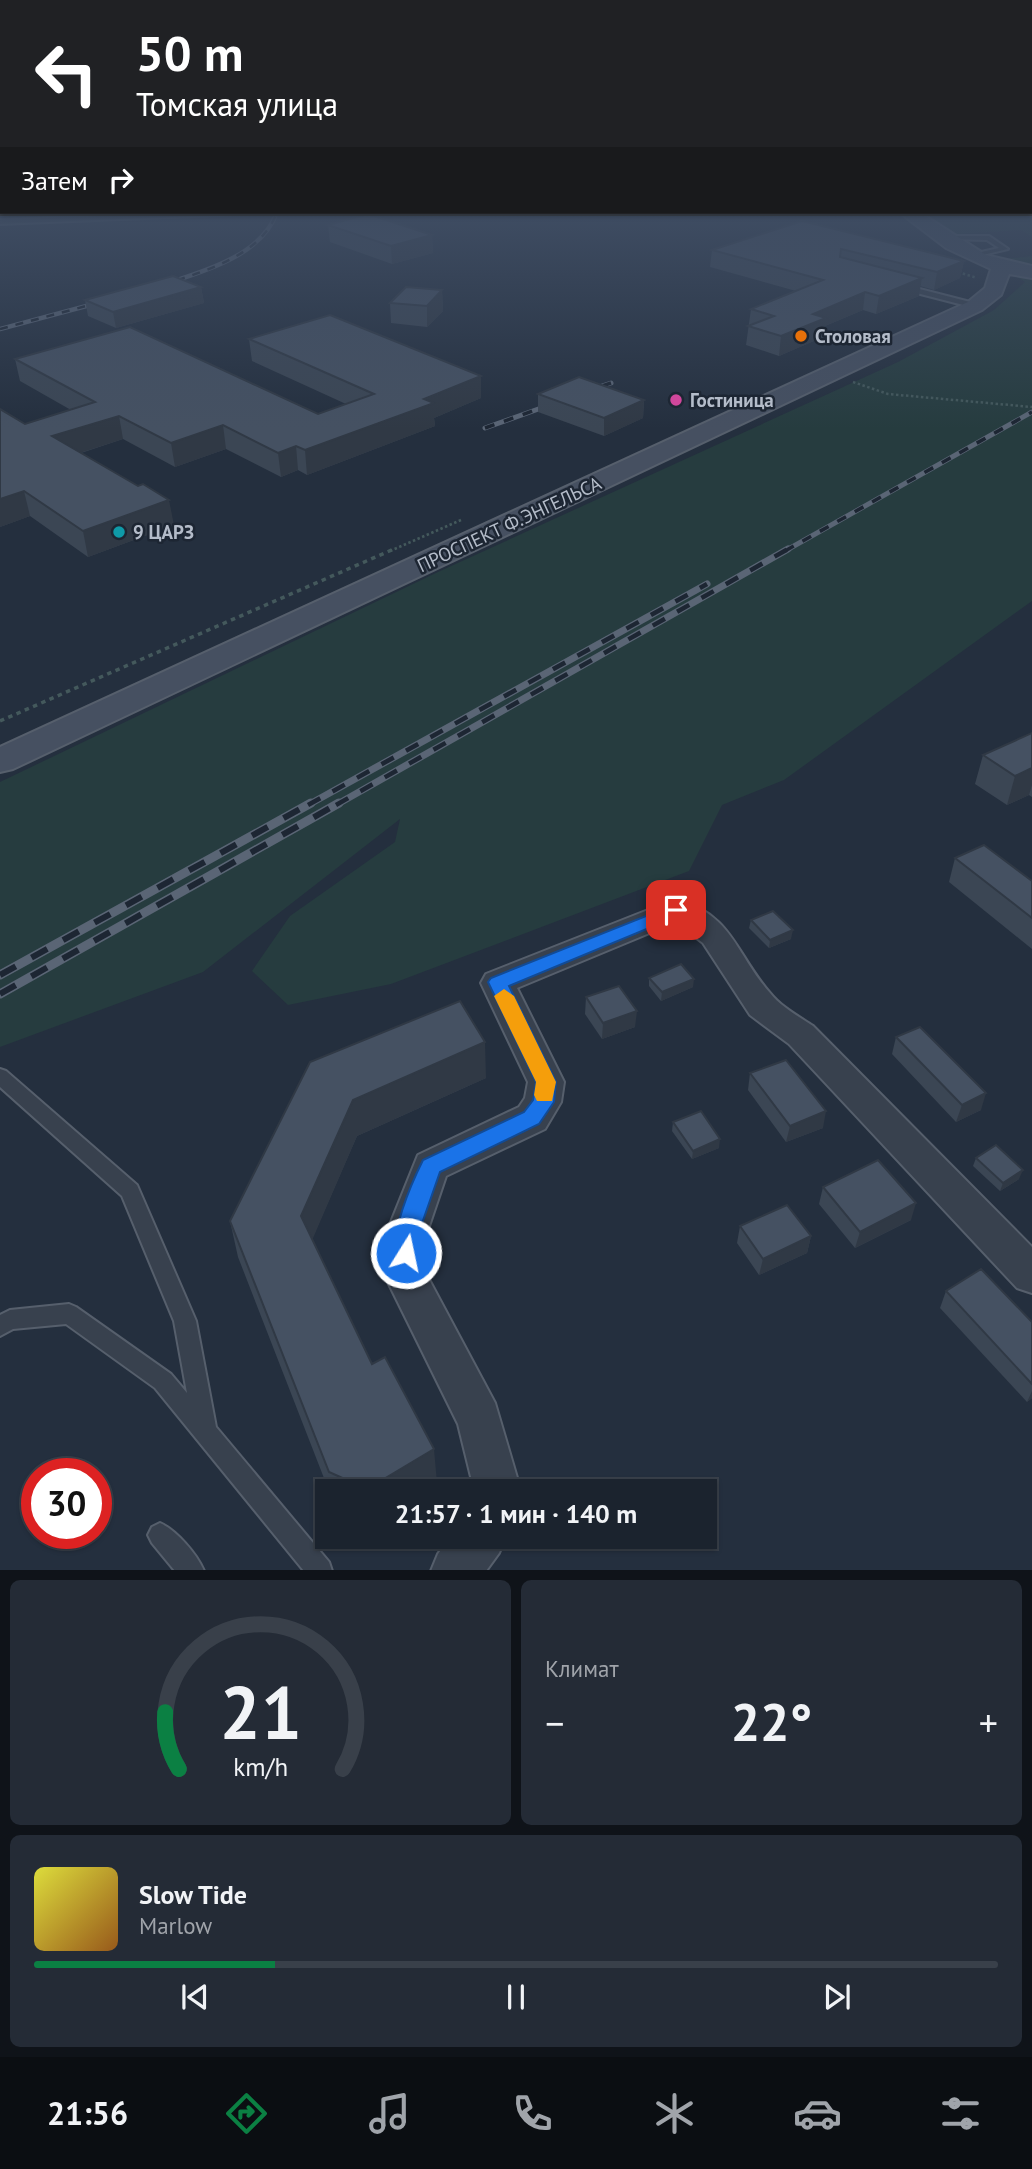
<!DOCTYPE html>
<html lang="ru">
<head>
<meta charset="utf-8">
<style>
	:root { --surface:#1b232e; --page:#242b36; --text:#f1f3f6; --muted:#a0a4aa; --line:#39404a; --accent:#0b8043 }
	body { margin:0; font-family:"PT Sans",sans-serif; background:var(--page); color:var(--text); height:100vh; display:flex; flex-direction:column; font-size:26px; white-space:nowrap }
	* { box-sizing:border-box; margin:0 }
	p { font-size:23px; color:var(--muted) }
	.icon { flex:none; width:38px; height:38px; fill:none; stroke:currentColor; stroke-width:2; stroke-linecap:round; stroke-linejoin:round }
	.map { position:relative; height:1570px; overflow:hidden }
	.details { display:flex; flex-direction:column; gap:10px; padding:10px; background:#0f1319; flex:1 }
	.details>* { flex:none }
	.banner { position:absolute; left:0px; top:0px; width:1032px; height:214px; box-shadow:0 2px 5px #0004,0 0 0 2px var(--line); background:#202124; color:#fff; overflow:hidden }
	.speed { position:absolute; left:21px; top:1458px; display:flex; gap:14px; font-size:35px; font-weight:700; text-align:center }
	.speed>* { display:grid; place-content:center; width:91px; height:91px; border-radius:50%; background:var(--surface); box-shadow:0 2px 5px #0004,0 0 0 2px var(--line); line-height:1 }
	.speed .limit { border:10px solid #d22; background:#fff; color:#111 }
	.pin { position:absolute; display:grid; place-items:center; width:60px; height:60px; color:#fff; margin:-30px; border-radius:14px; box-shadow:0 4px 10px #0006 }
	.me { position:absolute; width:77px; margin:-38px; rotate:10deg; stroke-linejoin:round; filter:drop-shadow(0 0 5px #0008) }
	.turn { display:flex; align-items:center; gap:24px; height:147px; padding:0 21px; font-size:32px }
	.turn .icon { width:91px; height:91px; stroke-width:2.5 }
	.turn b { display:block; font-size:49px; line-height:60px }
	.then { display:flex; align-items:center; height:66px; padding:0 21px; background:#0003; gap:14px; font-size:26px }
	.big { font-size:52px; font-weight:600; line-height:1.1 }
	.details .tile { flex:1; display:flex; flex-direction:column; justify-content:center; gap:10px; min-width:0; padding:0 24px; border-radius:10px; background:var(--page) }
	.details .dial { align-items:center; gap:0 }
	.dial svg { height:182px; overflow:visible; fill:none; stroke:var(--line); stroke-width:7; stroke-linecap:round; text-anchor:middle }
	.dial text { fill:var(--text); stroke:none }
	.song { display:flex; align-items:center; gap:21px }
	.cover { width:84px; height:84px; border-radius:10px; background:linear-gradient(135deg,hsl(60 70% 55%),hsl(30 70% 35%)) }
	.played { height:7px; border-radius:4px; background:linear-gradient(90deg,var(--accent) 25%,var(--line) 25%) }
	.keys { display:flex; justify-content:space-around; direction:ltr }
	.heat { display:flex; justify-content:space-between; align-items:center; font-size:38px; direction:ltr }
	.details .tiles { flex:1; display:grid; gap:10px; grid-template-columns:1fr 1fr }
	.tile:last-child { grid-column:span 2 }
	.trip { position:absolute; left:315px; top:1479px; width:402px; height:70px; border-radius:0px; background:var(--surface); box-shadow:0 2px 5px #0004,0 0 0 2px var(--line); font-weight:600; line-height:70px; text-align:center }
	.menu { display:flex; height:112px; justify-content:space-around; align-items:center; background:#0b0e12; color:var(--muted) }
	.menu .icon { width:49px; height:49px }
	.menu .selected { color:var(--accent) }
	.menu b { font-size:32px; color:var(--text) }
	.map>svg:first-child { display:block }
</style>
</head>
<body>
<div class="map">
<svg width="1032" height="1571" viewBox="0 0 1032 1571">
	<rect width="100%" height="100%" fill="#242f3e"/>
	<g fill="#263c3f">
		<path d="M1032,209v28l-11,-7 -65,4 -34,-22h109z"/>
		<path d="M1032,256v345l-248,179 -62,25 -33,66 -298,113 -103,21 -36,-34 38,-55 105,-74 5,-23 -197,153 -203,75v-265l438,-210 460,-210 96,-52 31,-28 -32,-22z"/>
	</g>
	<g fill="none" stroke-linecap="round" stroke-linejoin="round">
		<defs>
			<g id="lane">
				<path d="M202,212h43l-3,2 -242,10v-4z"/>
				<path d="M945,236h44l19,13 -38,9 -2,-3 31,-7 -12,-8 -44,-1z"/>
				<path d="M904,285l74,19 1,2 -4,2 -74,-19 -1,-2z"/>
				<path d="M0,1069l6,2 131,114 59,136 20,106 113,135 3,9h-28l-149,-183 -89,-64 -53,5 -13,7v-21l10,-5 59,-6 7,3 95,67 16,19 -13,-72 -52,-125 -122,-109z"/>
				<path d="M160,1523c16,7 37,31 44,48h-29l-23,-28 -4,-8 4,-8z"/>
			</g>
			<g id="street">
				<path d="M676,899c57,16 59,54 94,94 11,14 28,23 43,33l219,221v46l-15,-5 -228,-244 -39,-29 -47,-72 -27,-21 -159,66 47,94 -3,20 -16,27 -99,47 -19,56 -2,40 70,131 23,78 -1,10h-46l1,-10 -14,-57 -74,-150 3,-42 31,-77 101,-48 6,-9 3,-16 -47,-99 5,-9z"/>
				<path d="M451,1536h55l-7,17 -13,18h-55l7,-17z"/>
			</g>
			<path id="secondary" d="M899,212h20l67,43 46,11v12l-23,-4 -8,21 -19,15 -969,459 -13,3v-25l968,-445 17,-14 6,-19 -45,-21z"/>
		</defs>
		<use href="#lane" stroke="#565f6c" stroke-width="4"/>
		<use href="#street" stroke="#565f6c" stroke-width="4"/>
		<use href="#secondary" stroke="#565f6c" stroke-width="4"/>
		<g stroke="#44595c" stroke-width="2.5" stroke-dasharray="2.5 2.5" stroke-linecap="butt">
			<path d="M958,272l19,6"/>
			<path d="M853,382l35,12 144,13"/>
			<path d="M390,551l71,-31"/>
		</g>
		<path stroke="#44595c" stroke-width="3.5" stroke-dasharray="4.5 4.5" stroke-linecap="butt" d="M0,721l394,-172"/>
		<use href="#lane" fill="#38414e" fill-rule="evenodd"/>
		<use href="#street" fill="#38414e" fill-rule="evenodd"/>
		<use href="#secondary" fill="#465061" fill-rule="evenodd"/>
		<defs>
			<g id="rail-far3">
				<path d="M162,285c40,-13 100,-29 115,-73"/>
				<path d="M0,329l105,-28"/>
			</g>
			<g id="rail-far2">
				<path d="M584,392l27,-9"/>
				<path d="M485,428l73,-26"/>
				<path d="M785,551l247,-139"/>
			</g>
			<g id="rail-far1">
				<path d="M308,805l399,-221"/>
				<path d="M336,805l452,-256"/>
			</g>
			<g id="rail">
				<path d="M0,975l311,-172"/>
				<path d="M0,994l339,-191"/>
			</g>
		</defs>
		<use href="#rail-far3" stroke="#5a6575" stroke-width="4.5"/>
		<use href="#rail-far2" stroke="#5a6575" stroke-width="5"/>
		<use href="#rail-far1" stroke="#5a6575" stroke-width="7"/>
		<use href="#rail" stroke="#5a6575" stroke-width="9"/>
		<use href="#rail-far3" stroke="#1d2633" stroke-width="2.5" stroke-dasharray="8" stroke-linecap="butt"/>
		<use href="#rail-far2" stroke="#1d2633" stroke-width="3.5" stroke-dasharray="10" stroke-linecap="butt"/>
		<use href="#rail-far1" stroke="#1d2633" stroke-width="4.5" stroke-dasharray="14" stroke-linecap="butt"/>
		<use href="#rail" stroke="#1d2633" stroke-width="6" stroke-dasharray="18" stroke-linecap="butt"/>
	</g>
	<g fill="#3b4654">
		<path d="M102,212h40l-39,1z"/>
		<path d="M802,221l162,40 -4,17 -26,12 -14,-4 -1,10 -43,18 -13,-4 -38,16 -2,11 -44,19 -33,-11 5,-36 45,-18 -86,-24 2,-17z"/>
		<path d="M328,225l104,10 1,18 -41,11 -62,-22z"/>
		<path d="M201,287l3,16 -88,25 -28,-12 -3,-16z"/>
		<path d="M442,290l1,21 -16,16 -36,-4 -1,-20z"/>
		<path d="M249,339l232,37v22l-47,20 1,8 -128,49 -9,-5 -17,7 -55,-28 -51,18 -52,-28 -42,14 93,72 -86,32 -58,-41 -30,11v-118l25,15 46,-14 -51,-29 -5,-22 303,55 28,-10 -94,-43z"/>
		<path d="M538,394l106,6 -1,18 -39,18 -66,-24z"/>
		<path d="M1032,733v64l-3,-2 -22,10 -32,-21 8,-29z"/>
		<path d="M955,858l77,23v68l-83,-67z"/>
		<path d="M751,920l40,19 -22,9 -20,-20z"/>
		<path d="M649,978l44,9 -32,14 -12,-15z"/>
		<path d="M586,997l49,30 -33,12 -17,-25z"/>
		<path d="M460,1001l26,77 -129,58 -45,103 60,125 65,119 -13,8h-95l-91,-234 -8,-36z"/>
		<path d="M896,1037l85,73 -25,12 -64,-68z"/>
		<path d="M750,1073l73,55 -37,14 -38,-52z"/>
		<path d="M673,1122l46,26 -27,11 -20,-28z"/>
		<path d="M976,1158l43,21 -19,12 -27,-25z"/>
		<path d="M823,1187l88,33 -56,28 -36,-44z"/>
		<path d="M740,1226l71,10 -4,17 -48,22 -22,-32z"/>
		<path d="M946,1291l86,31v76l-5,4 -87,-94z"/>
	</g>
	<g fill="#303945">
		<path d="M432,235l1,18 -41,11 -1,-18z"/>
		<path d="M964,261l-4,17 -26,12 3,-18z"/>
		<path d="M922,278l-3,18 -43,18 3,-18z"/>
		<path d="M201,287l3,16 -88,25 -3,-16z"/>
		<path d="M442,290l1,21 -16,16v-21z"/>
		<path d="M865,292l-2,18 -38,16 -2,11 -44,19 2,-20 32,-22z"/>
		<path d="M481,376v22l-47,20 1,8 -128,49 -2,-25z"/>
		<path d="M644,400l-1,18 -39,18v-18z"/>
		<path d="M119,416l4,23 -65,21 -6,-24z"/>
		<path d="M223,425l3,24 -51,18 -4,-24z"/>
		<path d="M296,446l2,24 -17,7 -3,-24z"/>
		<path d="M24,491l6,25 -30,11v-28z"/>
		<path d="M169,500l5,25 -86,32 -5,-26z"/>
		<path d="M1032,768v17l-3,10 -22,10 8,-29z"/>
		<path d="M793,930l-2,9 -22,9 1,-8z"/>
		<path d="M694,979l-1,8 -32,14 1,-9z"/>
		<path d="M637,1011l-2,16 -33,12 1,-16z"/>
		<path d="M485,1042l1,36 -129,58 -50,116 -6,-36 52,-116z"/>
		<path d="M986,1093l-5,17 -25,12 6,-17z"/>
		<path d="M826,1111l-3,17 -37,14 4,-16z"/>
		<path d="M720,1139l-1,9 -27,11 1,-8z"/>
		<path d="M1023,1170l-4,9 -19,12 3,-8z"/>
		<path d="M916,1203l-5,17 -56,28 5,-16z"/>
		<path d="M811,1236l-4,17 -48,22 4,-16z"/>
		<path d="M1032,1391v7l-5,4z"/>
		<path d="M434,1449l3,34 -13,8h-57v-2z"/>
	</g>
	<g fill="#455162" stroke="#303945" stroke-width="2">
		<path d="M368,214l64,21 -41,11 -63,-21z"/>
		<path d="M802,221l162,40 -27,11 -96,-23 -1,8 82,21 -43,18 -14,-4 -52,22 13,4 -45,18 -33,-10 26,-10 -23,-7 72,-29 -111,-30z"/>
		<path d="M173,276l28,11 -88,25 -28,-12z"/>
		<path d="M406,287l36,3 -15,16 -37,-3z"/>
		<path d="M330,315l151,61 -57,23 10,4 -129,47 -9,-4 -18,7 -55,-28 -52,18 -52,-27 -67,20 86,50 5,-2 26,16 -86,31 -59,-40 -24,8v-90l25,15 70,-22 -80,-43 115,-32 188,87 56,-20 -125,-55z"/>
		<path d="M579,377l65,23 -40,18 -66,-24z"/>
		<path d="M1032,733v35l-17,8 -32,-21z"/>
		<path d="M984,845l48,36v37l-77,-60z"/>
		<path d="M773,911l20,19 -23,10 -19,-20z"/>
		<path d="M681,964l13,15 -32,13 -13,-14z"/>
		<path d="M619,986l18,25 -34,12 -17,-26z"/>
		<path d="M460,1001l25,41 -132,58 -52,116 71,148 13,-7 49,92 -67,40 -38,-17 -99,-251 80,-159z"/>
		<path d="M920,1027l66,66 -24,12 -66,-68z"/>
		<path d="M786,1060l40,51 -36,15 -40,-53z"/>
		<path d="M701,1111l19,28 -27,12 -20,-29z"/>
		<path d="M996,1145l27,25 -20,13 -27,-25z"/>
		<path d="M878,1160l38,43 -56,29 -37,-45z"/>
		<path d="M787,1205l24,31 -48,23 -23,-33z"/>
		<path d="M981,1269l51,53v62l-86,-93z"/>
	</g>
	<linearGradient id="sky" x2="0" y2="1"><stop stop-color="#141a22"/><stop offset="0.49" stop-color="#3f4d63"/><stop offset="1" stop-color="#3f4d63" stop-opacity="0"/></linearGradient>
	<rect width="1032" height="429" fill="url(#sky)"/>
	<path fill="#1a73e8" stroke="#114b97" stroke-width="2" d="M676,904l9,6 -2,4 -174,72 47,96 -2,20 -15,22 -99,48 -21,60 -5,28 -8,3 -8,-3c-11,-22 14,-78 25,-100l101,-48 9,-12 3,-18 -48,-100 3,-4z"/>
	<path fill="#f59e0b" d="M504,989l10,7 42,86 -4,19h-15l-3,-6 2,-13 -42,-86z"/>
	<circle fill="#e8710a" stroke="#1d2633" stroke-width="2.5" cx="801" cy="336" r="7"/>
	<circle fill="#d1479c" stroke="#1d2633" stroke-width="2.5" cx="676" cy="400" r="7"/>
	<circle fill="#0f9aa8" stroke="#1d2633" stroke-width="2.5" cx="119" cy="532" r="7"/>
	<g text-anchor="middle" dominant-baseline="central" stroke-width="5" stroke-linejoin="round" paint-order="stroke">
		<g font-size="19" font-weight="bold" fill="#b4bcc9" stroke="#1d2633" text-anchor="start">
			<text x="815" y="336">Столовая</text>
			<text x="690" y="400">Гостиница</text>
			<text x="133" y="532">9 ЦАРЗ</text>
		</g>
		<g font-size="19" fill="#b4bcc9" stroke="#1d2633">
			<text transform="translate(509 524) rotate(-25)">ПРОСПЕКТ Ф.ЭНГЕЛЬСА</text>
		</g>
	</g>
</svg>
<div class="speed"><div class="limit">30</div></div>
<div class="pin" style="left:676px;top:910px;background:#d93025"><svg class="icon" aria-label="arrive" viewBox="0 0 24 24"><path d="M6 21V4h12l-3 4 3 4H6"/></svg></div>
<svg class="me" style="left:406px;top:1253px" viewBox="-20 -20 40 40"><circle r="17" fill="#1a73e8" stroke="#fff" stroke-width="3"/><path d="M0-11L8 9 0 5-8 9z" fill="#fff"/></svg>
<div class="trip">21:57 · 1 мин · 140 m</div>
<div class="banner">
<div class="turn"><svg class="icon" aria-label="left" viewBox="0 0 24 24"><path d="M17 20v-9H6M10 6l-5 5 5 5"/></svg><div><b>50 m</b>Томская улица</div></div>
<div class="then">Затем<svg class="icon" aria-label="right" viewBox="0 0 24 24"><path d="M7 20v-9h11M14 6l5 5-5 5"/></svg></div>
</div>
</div>
<section class="details">
<div class="tiles">
<div class="tile dial"><svg viewBox="0 0 100 80">
<path d="M14 69A42 42 0 1 1 86 69"/>
<path d="M14 69A42 42 0 0 1 8 44" stroke="#0b8043"/>
<text x="50" y="56" font-size="32" font-weight="700">21</text>
<text x="50" y="72" font-size="11">km/h</text>
</svg></div>
<div class="tile"><p>Климат</p>
<div class="heat"><a>−</a><b class="big">22°</b><a>+</a></div>
</div>
<div class="tile">
<div class="song"><i class="cover"></i><div><b>Slow Tide</b><p>Marlow</p></div></div>
<div class="played"></div>
<div class="keys"><svg class="icon" aria-label="previous" viewBox="0 0 24 24"><path d="M18 5L8 12l10 7zM5 5v14"/></svg><svg class="icon" aria-label="pause" viewBox="0 0 24 24"><path d="M8 5v14M16 5v14"/></svg><svg class="icon" aria-label="next" viewBox="0 0 24 24"><path d="M6 5l10 7-10 7zM19 5v14"/></svg></div>
</div>
</div>
</section>
<nav class="menu">
<b>21:56</b>
<svg class="icon selected" aria-label="directions" viewBox="0 0 24 24"><path d="M12 3l9 9-9 9-9-9zM9 14v-3h6M13 9l2 2-2 2"/></svg>
<svg class="icon" aria-label="music" viewBox="0 0 24 24"><path d="M9 18V5l10-2v13"/><circle cx="6" cy="18" r="3"/><circle cx="16" cy="16" r="3"/></svg>
<svg class="icon" aria-label="phone" viewBox="0 0 24 24"><path d="M5 4h4l2 5-3 2q2 4 5 5l2-3 5 2v4C11 20 4 13 5 4z"/></svg>
<svg class="icon" aria-label="climate" viewBox="0 0 24 24"><path d="M12 3v18M4 7l16 10M4 17L20 7"/></svg>
<svg class="icon" aria-label="car" viewBox="0 0 24 24"><path d="M5 17H2v-5l4-1 3-4h7l3 4 3 1v5h-3M9 17h6M6 11h13"/><circle cx="7" cy="17" r="2"/><circle cx="17" cy="17" r="2"/></svg>
<svg class="icon" aria-label="filters" viewBox="0 0 24 24"><path d="M4 7h16M4 17h16"/><circle cx="9" cy="7" r="2"/><circle cx="15" cy="17" r="2"/></svg>
</nav>
</body>
</html>
